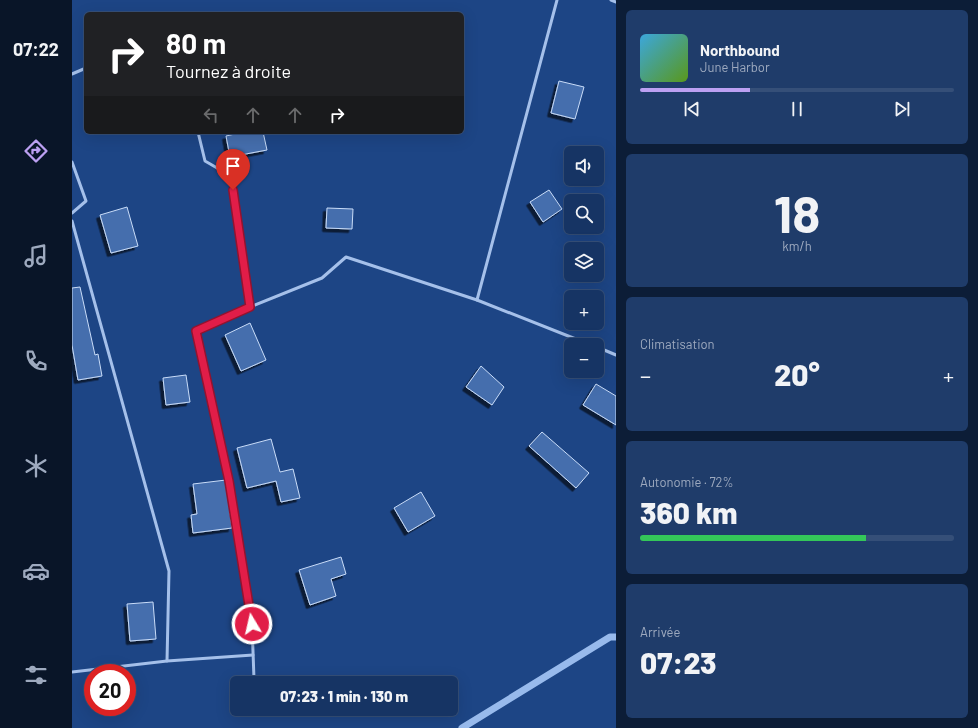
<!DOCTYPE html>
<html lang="fr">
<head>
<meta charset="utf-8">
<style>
	:root { --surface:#163464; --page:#1f3c6a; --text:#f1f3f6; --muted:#9eaabf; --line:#354f78; --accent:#bca0f2 }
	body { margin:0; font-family:Barlow,sans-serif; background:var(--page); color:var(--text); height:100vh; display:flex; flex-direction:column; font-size:15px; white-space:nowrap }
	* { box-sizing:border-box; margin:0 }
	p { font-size:13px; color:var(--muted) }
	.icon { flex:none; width:22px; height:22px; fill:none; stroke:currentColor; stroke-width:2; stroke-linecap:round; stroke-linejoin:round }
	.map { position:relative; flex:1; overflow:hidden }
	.side { display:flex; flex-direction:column; gap:10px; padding:10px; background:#0c1d37; width:362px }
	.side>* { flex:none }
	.guide { position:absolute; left:12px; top:12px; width:380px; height:122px; border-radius:6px; box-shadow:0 4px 16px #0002,0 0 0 1px var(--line); background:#202124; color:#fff; overflow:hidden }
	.controls { position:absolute; left:492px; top:146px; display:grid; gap:8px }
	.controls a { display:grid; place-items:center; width:40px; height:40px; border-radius:6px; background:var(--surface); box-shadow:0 4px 16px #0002,0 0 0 1px var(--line); font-size:20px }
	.speed { position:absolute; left:12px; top:664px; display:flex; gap:8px; font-size:20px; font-weight:700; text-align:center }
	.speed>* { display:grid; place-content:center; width:52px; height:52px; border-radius:50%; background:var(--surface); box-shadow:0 4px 16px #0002,0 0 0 1px var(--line); line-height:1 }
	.speed .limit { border:6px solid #d22; background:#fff; color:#111 }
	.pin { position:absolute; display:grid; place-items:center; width:34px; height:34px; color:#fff; margin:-41px -17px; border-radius:50% 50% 50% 0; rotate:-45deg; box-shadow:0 0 4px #0007 }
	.pin .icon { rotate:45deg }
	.me { position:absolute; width:44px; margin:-22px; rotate:351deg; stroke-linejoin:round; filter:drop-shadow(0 0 3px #0008) }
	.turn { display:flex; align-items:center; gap:14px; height:84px; padding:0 16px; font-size:18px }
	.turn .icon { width:52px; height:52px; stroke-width:2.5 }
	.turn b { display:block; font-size:28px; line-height:34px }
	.lanes { display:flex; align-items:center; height:38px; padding:0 16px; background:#0003; justify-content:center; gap:20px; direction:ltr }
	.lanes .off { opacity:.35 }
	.big { font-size:30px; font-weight:800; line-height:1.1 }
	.side .card { flex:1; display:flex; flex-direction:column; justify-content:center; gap:6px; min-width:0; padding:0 14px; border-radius:6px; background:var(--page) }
	.side .dial { align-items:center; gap:0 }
	.dial b { font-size:52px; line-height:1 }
	.song { display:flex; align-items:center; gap:12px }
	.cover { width:48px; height:48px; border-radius:6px; background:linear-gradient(135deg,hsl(200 70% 55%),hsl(90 70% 35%)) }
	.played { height:4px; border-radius:2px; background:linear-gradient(90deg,var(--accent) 35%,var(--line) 35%) }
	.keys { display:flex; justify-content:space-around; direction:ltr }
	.heat { display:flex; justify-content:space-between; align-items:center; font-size:22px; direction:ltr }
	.charge { height:6px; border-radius:3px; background:linear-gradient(90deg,#34c759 72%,var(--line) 0) }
	.trip { position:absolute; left:158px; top:676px; width:228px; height:40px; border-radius:6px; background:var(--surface); box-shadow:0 4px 16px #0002,0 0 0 1px var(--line); font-weight:800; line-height:40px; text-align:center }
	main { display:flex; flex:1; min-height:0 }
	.menu { display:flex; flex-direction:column; width:72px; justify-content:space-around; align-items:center; background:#091528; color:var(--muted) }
	.menu .icon { width:28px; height:28px }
	.menu .current { color:var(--accent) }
	.menu b { font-size:18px; color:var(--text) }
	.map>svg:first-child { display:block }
</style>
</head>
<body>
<main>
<nav class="menu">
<b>07:22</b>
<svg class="icon current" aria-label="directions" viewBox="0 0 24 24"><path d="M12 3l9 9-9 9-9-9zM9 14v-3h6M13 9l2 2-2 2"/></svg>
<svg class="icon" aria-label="music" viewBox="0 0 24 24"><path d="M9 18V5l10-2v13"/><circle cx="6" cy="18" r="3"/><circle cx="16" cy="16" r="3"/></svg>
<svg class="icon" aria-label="phone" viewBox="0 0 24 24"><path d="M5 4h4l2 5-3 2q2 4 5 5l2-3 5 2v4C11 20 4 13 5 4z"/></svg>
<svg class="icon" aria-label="climate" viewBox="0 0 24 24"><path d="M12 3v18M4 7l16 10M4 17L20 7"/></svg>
<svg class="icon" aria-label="car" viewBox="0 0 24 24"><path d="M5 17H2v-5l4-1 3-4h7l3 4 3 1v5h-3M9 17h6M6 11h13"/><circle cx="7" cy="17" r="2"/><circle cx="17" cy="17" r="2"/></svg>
<svg class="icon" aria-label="filters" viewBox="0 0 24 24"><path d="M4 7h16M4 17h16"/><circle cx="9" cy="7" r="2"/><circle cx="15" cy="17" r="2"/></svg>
</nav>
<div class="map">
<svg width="544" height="728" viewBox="0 0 544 728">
	<defs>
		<filter id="shadow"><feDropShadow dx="-3.5" dy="3.5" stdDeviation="0" flood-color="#0009"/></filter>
	</defs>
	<rect width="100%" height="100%" fill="#1d4585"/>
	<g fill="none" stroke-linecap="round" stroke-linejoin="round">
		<path stroke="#98baec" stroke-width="7" d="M390,728l148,-91h6"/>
	</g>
	<g fill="#456ead" stroke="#c9dcf8" filter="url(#shadow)">
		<path d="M487,81l25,6 -9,32 -24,-6z"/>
		<path d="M172,132h19l4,18 -37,7 -4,-21z"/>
		<path d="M477,190l13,19 -19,13 -13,-20z"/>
		<path d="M55,207l11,39 -27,7 -11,-38z"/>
		<path d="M255,208l26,1 -1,20 -26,-1z"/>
		<path d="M8,287l15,68 3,-1 4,22 -24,4 -6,-35v-57z"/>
		<path d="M178,323l16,37 -25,11 -16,-36z"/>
		<path d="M409,366l23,21 -12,18 -26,-18z"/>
		<path d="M114,375l4,27 -24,3 -3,-27z"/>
		<path d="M524,384l20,12v29l-33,-20z"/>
		<path d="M470,432l47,41 -13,15 -47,-42z"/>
		<path d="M199,439l9,33 13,-3 7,29 -19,4 -5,-21 -29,7 -10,-40z"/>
		<path d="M154,480l6,48 -39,5 -2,-18 6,-1 -4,-30z"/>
		<path d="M349,492l14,24 -27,16 -14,-24z"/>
		<path d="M269,557l5,17 -15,5 5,17 -26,9 -11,-35z"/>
		<path d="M81,602l3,37 -26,2 -3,-37z"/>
	</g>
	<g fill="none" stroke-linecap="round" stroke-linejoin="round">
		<g stroke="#a5c0ea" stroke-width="3">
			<path d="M539,0l5,2"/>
			<path d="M0,74l14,-6"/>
			<path d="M126,132l7,29 26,15 19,131"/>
			<path d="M0,162l14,39 -14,12"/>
			<path d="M0,221l97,350 -2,90"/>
			<path d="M405,300l80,-300"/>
			<path d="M525,347l19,8"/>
			<path d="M0,672l95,-11 86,-6"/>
			<path d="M182,679l-2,-55 -8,-49 -15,-94 -33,-150 54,-24 72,-29 24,-21 131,43 114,45"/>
		</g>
	</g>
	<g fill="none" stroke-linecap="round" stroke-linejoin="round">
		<defs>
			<path id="route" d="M161,190l17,117 -54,24 33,150 23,143"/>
		</defs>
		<use href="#route" stroke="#92132f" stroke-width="10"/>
		<use href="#route" stroke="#e11d48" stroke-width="7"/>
	</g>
</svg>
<div class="controls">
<a><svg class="icon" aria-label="sound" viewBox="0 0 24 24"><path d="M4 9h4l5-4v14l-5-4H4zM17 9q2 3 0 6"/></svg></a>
<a><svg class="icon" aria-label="search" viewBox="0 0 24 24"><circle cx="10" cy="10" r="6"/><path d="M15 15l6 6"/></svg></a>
<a><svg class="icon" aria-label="layers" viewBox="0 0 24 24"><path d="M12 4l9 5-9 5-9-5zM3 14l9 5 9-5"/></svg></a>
<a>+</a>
<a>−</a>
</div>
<div class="speed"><div class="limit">20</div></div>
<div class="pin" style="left:161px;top:190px;background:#d93025"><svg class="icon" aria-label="arrive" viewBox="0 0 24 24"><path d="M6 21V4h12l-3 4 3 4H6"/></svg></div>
<svg class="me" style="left:180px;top:624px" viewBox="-20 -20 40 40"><circle r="17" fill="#e11d48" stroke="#fff" stroke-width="3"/><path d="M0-11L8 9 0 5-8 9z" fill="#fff"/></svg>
<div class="trip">07:23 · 1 min · 130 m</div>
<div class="guide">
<div class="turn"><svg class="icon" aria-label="right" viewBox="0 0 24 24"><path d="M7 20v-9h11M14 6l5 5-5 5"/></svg><div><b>80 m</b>Tournez à droite</div></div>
<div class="lanes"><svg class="icon off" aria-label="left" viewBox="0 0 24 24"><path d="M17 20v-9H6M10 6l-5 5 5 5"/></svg><svg class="icon off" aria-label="ahead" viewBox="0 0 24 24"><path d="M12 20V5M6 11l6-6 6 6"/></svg><svg class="icon off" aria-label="ahead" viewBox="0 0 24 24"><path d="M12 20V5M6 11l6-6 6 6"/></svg><svg class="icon" aria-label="right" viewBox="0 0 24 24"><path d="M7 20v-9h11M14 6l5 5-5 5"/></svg></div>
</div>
</div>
<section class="side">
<div class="card">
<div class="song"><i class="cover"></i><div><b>Northbound</b><p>June Harbor</p></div></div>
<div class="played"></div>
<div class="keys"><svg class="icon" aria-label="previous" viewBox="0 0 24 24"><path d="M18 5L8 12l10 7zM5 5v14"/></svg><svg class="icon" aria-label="pause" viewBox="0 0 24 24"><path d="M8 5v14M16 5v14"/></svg><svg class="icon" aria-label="next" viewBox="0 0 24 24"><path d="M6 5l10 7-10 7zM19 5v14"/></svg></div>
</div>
<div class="card dial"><b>18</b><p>km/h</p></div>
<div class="card"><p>Climatisation</p>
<div class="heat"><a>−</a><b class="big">20°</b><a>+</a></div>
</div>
<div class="card"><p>Autonomie · 72%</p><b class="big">360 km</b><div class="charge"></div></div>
<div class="card"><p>Arrivée</p><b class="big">07:23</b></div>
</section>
</main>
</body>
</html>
